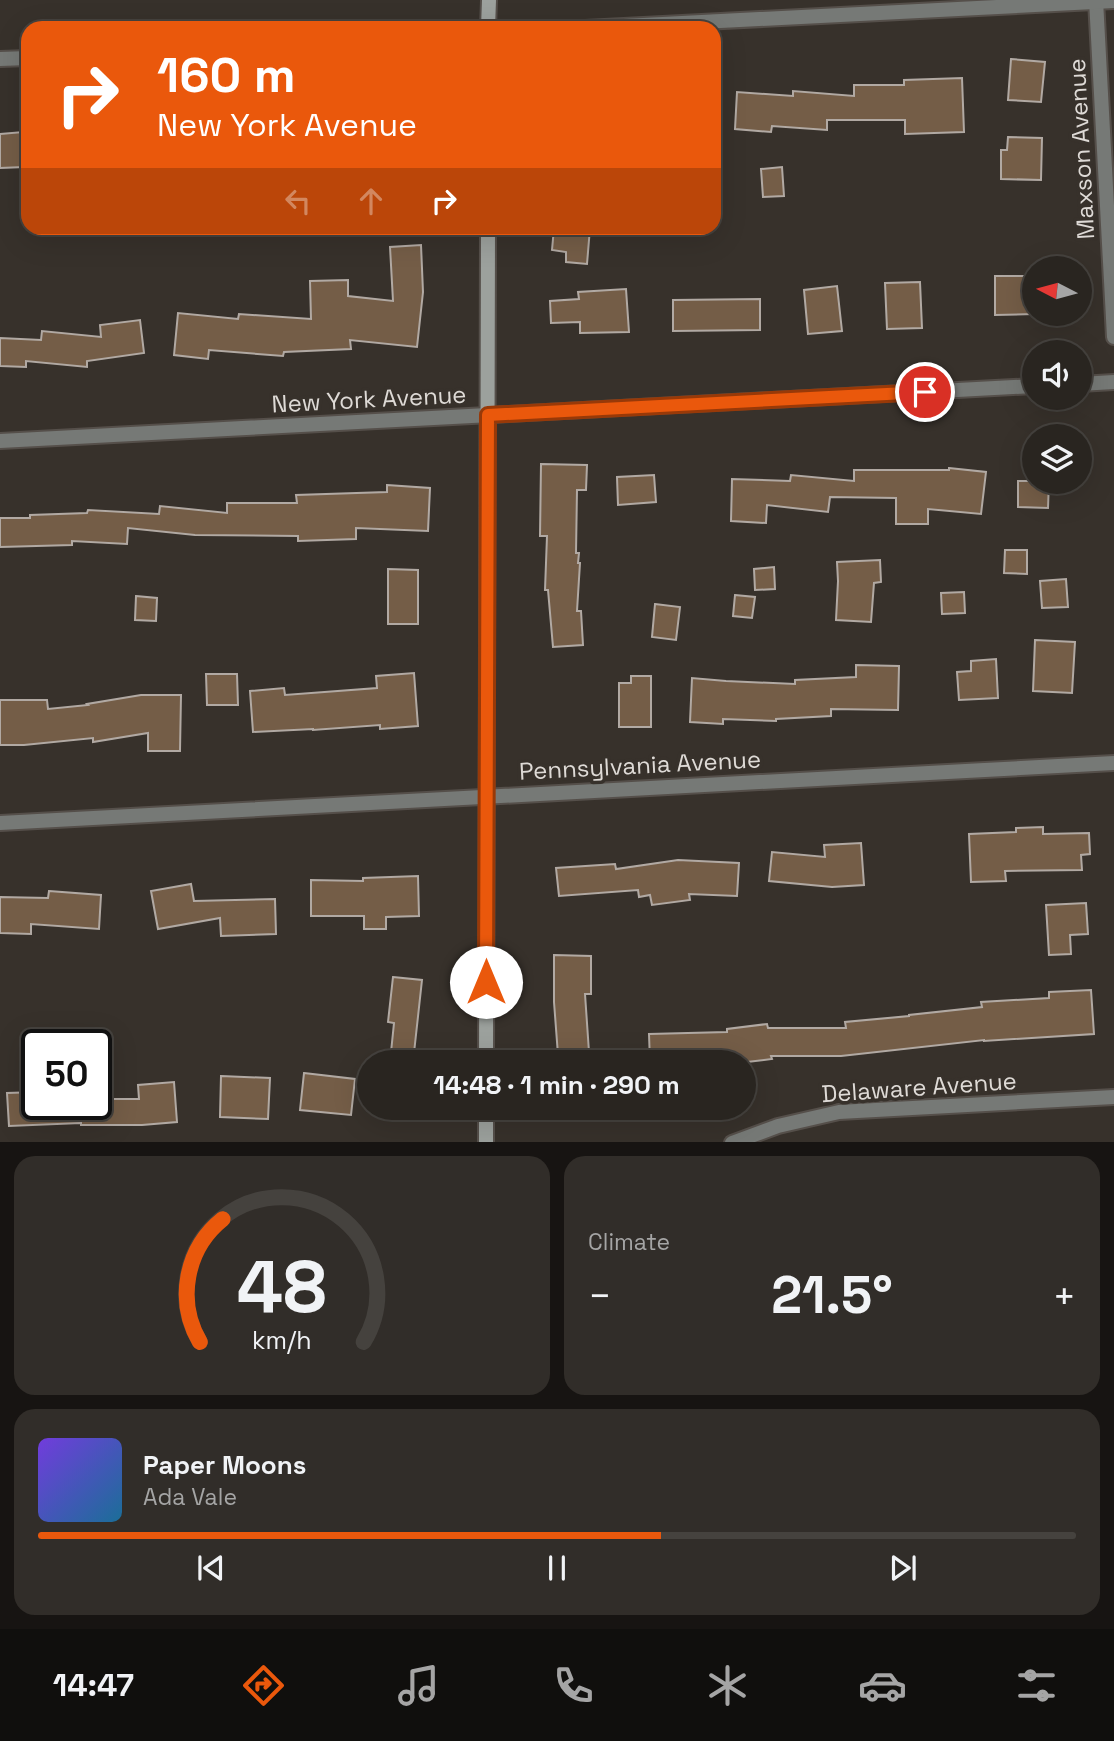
<!DOCTYPE html>
<html lang="en">
<head>
<meta charset="utf-8">
<style>
	:root { --surface:#292520; --page:#312d29; --text:#f1f3f6; --muted:#a5a5a5; --line:#45423e; --accent:#ea580c }
	body { margin:0; font-family:"Space Grotesk",sans-serif; background:var(--page); color:var(--text); height:100vh; display:flex; flex-direction:column; font-size:26px; white-space:nowrap }
	* { box-sizing:border-box; margin:0 }
	p { font-size:23px; color:var(--muted) }
	.icon { flex:none; width:38px; height:38px; fill:none; stroke:currentColor; stroke-width:2; stroke-linecap:round; stroke-linejoin:round }
	.map { position:relative; height:1142px; overflow:hidden }
	.sheet { display:flex; flex-direction:column; gap:14px; padding:14px; background:#171412; flex:1 }
	.sheet>* { flex:none }
	.guide { position:absolute; left:21px; top:21px; width:700px; height:214px; border-radius:21px; box-shadow:0 7px 28px #0002,0 0 0 2px var(--line); background:#ea580c; color:#fff; overflow:hidden }
	.needle { width:46px; rotate:276deg }
	.fabs { position:absolute; left:1022px; top:256px; display:grid; gap:14px }
	.fabs a { display:grid; place-items:center; width:70px; height:70px; border-radius:50%; background:var(--surface); box-shadow:0 7px 28px #0002,0 0 0 2px var(--line); font-size:35px }
	.speed { position:absolute; left:21px; top:1029px; display:flex; gap:14px; font-size:35px; font-weight:700; text-align:center }
	.speed>* { display:grid; place-content:center; width:91px; height:91px; border-radius:50%; background:var(--surface); box-shadow:0 7px 28px #0002,0 0 0 2px var(--line); line-height:1 }
	.speed .limit { border:4px solid #111; border-radius:10px; background:#fff; color:#111 }
	.pin { position:absolute; display:grid; place-items:center; width:60px; height:60px; color:#fff; margin:-30px; border:4px solid #fff; border-radius:50%; box-shadow:0 2px 7px #0007 }
	.me { position:absolute; width:77px; margin:-38px; rotate:0deg; stroke-linejoin:round; filter:drop-shadow(0 0 5px #0008) }
	.turn { display:flex; align-items:center; gap:24px; height:147px; padding:0 21px; font-size:32px }
	.turn .icon { width:91px; height:91px; stroke-width:2.5 }
	.turn b { display:block; font-size:49px; line-height:60px }
	.lanes { display:flex; align-items:center; height:66px; padding:0 21px; background:#0003; justify-content:center; gap:35px; direction:ltr }
	.lanes .off { opacity:.35 }
	.big { font-size:52px; font-weight:700; line-height:1.1 }
	.sheet .widget { flex:1; display:flex; flex-direction:column; justify-content:center; gap:10px; min-width:0; padding:0 24px; border-radius:21px; background:var(--page) }
	.sheet .dial { align-items:center; gap:0 }
	.dial svg { height:182px; overflow:visible; fill:none; stroke:var(--line); stroke-width:7; stroke-linecap:round; text-anchor:middle }
	.dial text { fill:var(--text); stroke:none }
	.song { display:flex; align-items:center; gap:21px }
	.cover { width:84px; height:84px; border-radius:10px; background:linear-gradient(135deg,hsl(260 70% 55%),hsl(200 70% 35%)) }
	.played { height:7px; border-radius:4px; background:linear-gradient(90deg,var(--accent) 60%,var(--line) 60%) }
	.keys { display:flex; justify-content:space-around; direction:ltr }
	.heat { display:flex; justify-content:space-between; align-items:center; font-size:38px; direction:ltr }
	.sheet .tiles { flex:1; display:grid; gap:14px; grid-template-columns:1fr 1fr }
	.widget:last-child { grid-column:span 2 }
	.trip { position:absolute; left:357px; top:1050px; width:399px; height:70px; border-radius:35px; background:var(--surface); box-shadow:0 7px 28px #0002,0 0 0 2px var(--line); font-weight:700; line-height:70px; text-align:center }
	.dock { display:flex; height:112px; justify-content:space-around; align-items:center; background:#100f0d; color:var(--muted) }
	.dock .icon { width:49px; height:49px }
	.dock .selected { color:var(--accent) }
	.dock b { font-size:32px; color:var(--text) }
	.map>svg:first-child { display:block }
</style>
</head>
<body>
<div class="map">
<svg width="1114" height="1143" viewBox="0 0 1114 1143">
	<rect width="100%" height="100%" fill="#37312b"/>
	<g fill="#745d47" stroke="#b1a9a3" stroke-width="2">
		<path d="M1011,59l34,3 -4,40 -33,-2z"/>
		<path d="M962,78l2,54 -59,2v-14h-78v10l-55,-4 -1,6 -36,-3 2,-37 56,4v-5l61,5v-11h50v-5z"/>
		<path d="M23,132l1,35 -24,1v-34z"/>
		<path d="M1008,137l34,1 -1,42 -40,-1v-29h6z"/>
		<path d="M782,167l2,29 -21,1 -2,-28z"/>
		<path d="M554,228h36l-3,36 -21,-2v-10l-14,-2z"/>
		<path d="M421,245l2,47 -6,55 -67,-7 1,9 -67,3 -1,4 -74,-6 -1,9 -34,-4 4,-42 60,6 1,-5 72,5 -1,-38 38,-1v16l45,5 -3,-54z"/>
		<path d="M995,276h39v38l-39,1z"/>
		<path d="M920,282l2,46 -35,1 -2,-46z"/>
		<path d="M837,286l5,45 -34,3 -4,-44z"/>
		<path d="M626,289l3,43 -49,1v-11l-29,1 -1,-22 29,-2 -1,-7z"/>
		<path d="M760,299v31l-87,1v-31z"/>
		<path d="M140,320l4,33 -57,8v6l-61,-6v6l-26,-1v-28l41,2 1,-9 59,6 -1,-12z"/>
		<path d="M541,464l46,1 -1,25h-9l-1,63h3l-1,10h2l-3,48h4l2,34 -30,2 -5,-57h-3l2,-54h-7z"/>
		<path d="M949,468l37,4 -5,42 -53,-5v15h-32v-26l-66,-1 -2,15 -61,-7 -1,18 -35,-2 1,-42 58,2 1,-6 63,6v-11h95z"/>
		<path d="M654,475l2,27 -38,3 -1,-28z"/>
		<path d="M1018,481h31l-1,27 -30,-1z"/>
		<path d="M387,485l43,3 -2,43 -72,-3v11l-58,2v-5l-103,-1 -67,-7 -1,16 -55,-3v4l-72,2v-29h30v-3l57,-2 1,-3 71,4 1,-8 67,7v-10h70l-1,-8 91,-3z"/>
		<path d="M1005,550h22v24l-23,-1z"/>
		<path d="M880,560l1,22 -7,1 -3,39 -35,-2 2,-39 -1,-19z"/>
		<path d="M774,567l1,22 -20,1 -1,-21z"/>
		<path d="M388,569l30,1v54h-30z"/>
		<path d="M1066,579l2,28 -26,1 -2,-27z"/>
		<path d="M964,592l1,21 -23,1 -1,-21z"/>
		<path d="M735,595l20,2 -3,21 -19,-2z"/>
		<path d="M136,596l21,2 -1,23 -21,-1z"/>
		<path d="M655,604l25,3 -4,33 -24,-3z"/>
		<path d="M1035,640l40,2 -3,51 -39,-2z"/>
		<path d="M996,659l2,39 -39,2 -2,-28 14,-1v-10z"/>
		<path d="M856,665l43,1 -1,44 -67,-1v7l-55,3v2l-53,-2v5l-33,-2 2,-44 34,3 69,3v-4l61,-3z"/>
		<path d="M414,673l4,53 -38,3v-4l-67,5v-1l-60,3 -3,-41 34,-3 1,7 92,-7 -1,-12z"/>
		<path d="M206,674h31l1,31h-31z"/>
		<path d="M631,676h20v51h-32v-44h12z"/>
		<path d="M141,695h40l-1,56h-32v-18l-55,9v-4l-69,7h-24v-45h47l1,9 40,-4 -1,-1z"/>
		<path d="M1043,827v7l46,-1 1,21 -9,1 1,15 -77,1 1,10 -35,1 -2,-48 47,-2v-4z"/>
		<path d="M861,843l3,42 -32,2 -63,-6 3,-29 53,5 -1,-12z"/>
		<path d="M678,860l61,3 -2,33 -48,-2 1,6 -38,5 -2,-10 -11,2 -1,-7 -79,6 -3,-28 59,-4 1,5z"/>
		<path d="M418,876l1,40 -33,1v12h-22v-13h-53v-36l52,1v-3z"/>
		<path d="M191,884l3,17 81,-2 1,35 -55,2 -1,-18 -62,11 -7,-38z"/>
		<path d="M49,891l52,4 -2,34 -68,-5v10l-31,-1v-36l48,1z"/>
		<path d="M1086,903l2,31 -18,1 1,19 -22,1 -3,-50z"/>
		<path d="M554,955l37,1v38h-6l4,58 -31,3 -4,-53z"/>
		<path d="M393,977l29,3 -9,82h-23l4,-39 -6,-1z"/>
		<path d="M1091,990l3,44 -110,7v-1l-143,16h-70l1,3 -25,3h-97l-1,-28 78,-2v-3l40,-5 1,4h78l-1,-6 64,-6v-1l73,-8 -1,-5 68,-4v-6z"/>
		<path d="M304,1073l51,6 -4,36 -51,-5z"/>
		<path d="M221,1076l49,2 -2,41 -48,-2z"/>
		<path d="M174,1082l3,40 -35,3h-61v-2l-72,3 -2,-33 30,-1v12h59v-5h43l-1,-14z"/>
	</g>
	<g fill="none" stroke-linecap="round" stroke-linejoin="round">
		<defs>
			<g id="minor">
				<path d="M1096,0l18,337"/>
				<path d="M585,28l529,-27"/>
				<path d="M0,59l28,-1"/>
				<path d="M1080,384l34,-2"/>
				<path d="M0,441l1034,-55"/>
				<path d="M732,1143l46,-17 61,-14 275,-15"/>
			</g>
			<path id="tertiary" d="M0,823l1114,-60"/>
			<g id="secondary">
				<path d="M488,28l1,-28"/>
				<path d="M486,1062l2,-834"/>
				<path d="M486,1143v-35"/>
			</g>
		</defs>
		<use href="#minor" stroke="#554f4a" stroke-width="18"/>
		<use href="#tertiary" stroke="#554f4a" stroke-width="18"/>
		<use href="#secondary" stroke="#554f4a" stroke-width="18"/>
		<use href="#minor" stroke="#767976" stroke-width="14"/>
		<use href="#tertiary" stroke="#767976" stroke-width="14"/>
		<use href="#secondary" stroke="#9ca19d" stroke-width="14"/>
	</g>
	<g fill="none" stroke-linecap="round" stroke-linejoin="round">
		<defs>
			<path id="route" d="M486,982l2,-567 437,-23"/>
		</defs>
		<use href="#route" stroke="#983908" stroke-width="18"/>
		<use href="#route" stroke="#ea580c" stroke-width="12"/>
	</g>
	<g text-anchor="middle" dominant-baseline="central" stroke-width="7" stroke-linejoin="round" paint-order="stroke">
		<g font-size="24" fill="#dedad6" stroke="#37312b">
			<text transform="translate(1081 149) rotate(-93)">Maxson Avenue</text>
			<text transform="translate(369 399) rotate(-3)">New York Avenue</text>
			<text transform="translate(640 765) rotate(-3)">Pennsylvania Avenue</text>
			<text transform="translate(919 1087) rotate(-4)">Delaware Avenue</text>
		</g>
	</g>
</svg>
<div class="fabs">
<a><svg class="needle" viewBox="-14 -14 28 28"><path d="M0-13l5 13h-10z" fill="#e53935"/><path d="M0 13l5-13h-10z" fill="#a5a5a5"/></svg></a>
<a><svg class="icon" aria-label="sound" viewBox="0 0 24 24"><path d="M4 9h4l5-4v14l-5-4H4zM17 9q2 3 0 6"/></svg></a>
<a><svg class="icon" aria-label="layers" viewBox="0 0 24 24"><path d="M12 4l9 5-9 5-9-5zM3 14l9 5 9-5"/></svg></a>
</div>
<div class="speed"><div class="limit">50</div></div>
<div class="pin" style="left:925px;top:392px;background:#d93025"><svg class="icon" aria-label="arrive" viewBox="0 0 24 24"><path d="M6 21V4h12l-3 4 3 4H6"/></svg></div>
<svg class="me" style="left:486px;top:982px" viewBox="-20 -20 40 40"><circle r="19" fill="#fff"/><path d="M0-13L10 11 0 6-10 11z" fill="#ea580c"/></svg>
<div class="trip">14:48 · 1 min · 290 m</div>
<div class="guide">
<div class="turn"><svg class="icon" aria-label="right" viewBox="0 0 24 24"><path d="M7 20v-9h11M14 6l5 5-5 5"/></svg><div><b>160 m</b>New York Avenue</div></div>
<div class="lanes"><svg class="icon off" aria-label="left" viewBox="0 0 24 24"><path d="M17 20v-9H6M10 6l-5 5 5 5"/></svg><svg class="icon off" aria-label="ahead" viewBox="0 0 24 24"><path d="M12 20V5M6 11l6-6 6 6"/></svg><svg class="icon" aria-label="right" viewBox="0 0 24 24"><path d="M7 20v-9h11M14 6l5 5-5 5"/></svg></div>
</div>
</div>
<section class="sheet">
<div class="tiles">
<div class="widget dial"><svg viewBox="0 0 100 80">
<path d="M14 69A42 42 0 1 1 86 69"/>
<path d="M14 69A42 42 0 0 1 24 15" stroke="#ea580c"/>
<text x="50" y="56" font-size="32" font-weight="700">48</text>
<text x="50" y="72" font-size="11">km/h</text>
</svg></div>
<div class="widget"><p>Climate</p>
<div class="heat"><a>−</a><b class="big">21.5°</b><a>+</a></div>
</div>
<div class="widget">
<div class="song"><i class="cover"></i><div><b>Paper Moons</b><p>Ada Vale</p></div></div>
<div class="played"></div>
<div class="keys"><svg class="icon" aria-label="previous" viewBox="0 0 24 24"><path d="M18 5L8 12l10 7zM5 5v14"/></svg><svg class="icon" aria-label="pause" viewBox="0 0 24 24"><path d="M8 5v14M16 5v14"/></svg><svg class="icon" aria-label="next" viewBox="0 0 24 24"><path d="M6 5l10 7-10 7zM19 5v14"/></svg></div>
</div>
</div>
</section>
<nav class="dock">
<b>14:47</b>
<svg class="icon selected" aria-label="directions" viewBox="0 0 24 24"><path d="M12 3l9 9-9 9-9-9zM9 14v-3h6M13 9l2 2-2 2"/></svg>
<svg class="icon" aria-label="music" viewBox="0 0 24 24"><path d="M9 18V5l10-2v13"/><circle cx="6" cy="18" r="3"/><circle cx="16" cy="16" r="3"/></svg>
<svg class="icon" aria-label="phone" viewBox="0 0 24 24"><path d="M5 4h4l2 5-3 2q2 4 5 5l2-3 5 2v4C11 20 4 13 5 4z"/></svg>
<svg class="icon" aria-label="climate" viewBox="0 0 24 24"><path d="M12 3v18M4 7l16 10M4 17L20 7"/></svg>
<svg class="icon" aria-label="car" viewBox="0 0 24 24"><path d="M5 17H2v-5l4-1 3-4h7l3 4 3 1v5h-3M9 17h6M6 11h13"/><circle cx="7" cy="17" r="2"/><circle cx="17" cy="17" r="2"/></svg>
<svg class="icon" aria-label="filters" viewBox="0 0 24 24"><path d="M4 7h16M4 17h16"/><circle cx="9" cy="7" r="2"/><circle cx="15" cy="17" r="2"/></svg>
</nav>
</body>
</html>
